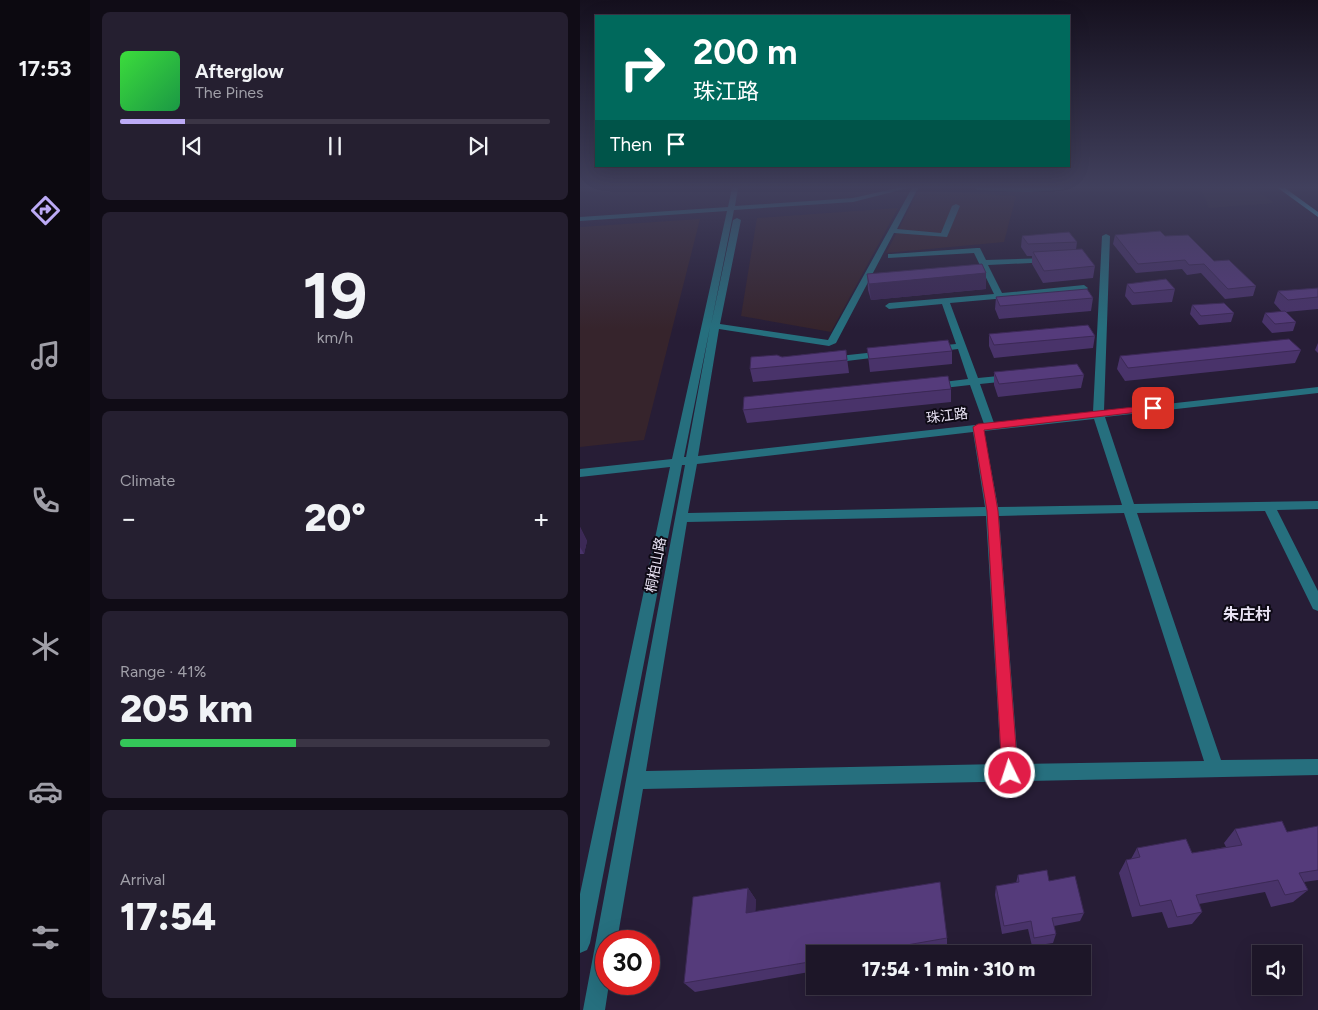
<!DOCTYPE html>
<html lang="en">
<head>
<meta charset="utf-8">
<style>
	:root { --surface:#1d1628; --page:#251f30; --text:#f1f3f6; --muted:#a09fa8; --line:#3b3545; --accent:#bcaaf6 }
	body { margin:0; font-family:Figtree,"Noto Sans SC",sans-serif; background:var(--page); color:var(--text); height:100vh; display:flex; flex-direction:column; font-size:19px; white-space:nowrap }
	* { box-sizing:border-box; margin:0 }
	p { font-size:16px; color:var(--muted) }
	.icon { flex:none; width:28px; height:28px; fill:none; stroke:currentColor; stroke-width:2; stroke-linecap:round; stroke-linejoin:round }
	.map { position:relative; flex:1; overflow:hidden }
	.side { display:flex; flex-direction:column; gap:12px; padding:12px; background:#100c16; width:490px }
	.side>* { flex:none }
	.guide { position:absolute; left:15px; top:15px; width:475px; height:152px; border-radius:0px; box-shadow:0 5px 20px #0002,0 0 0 1px var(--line); background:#00695c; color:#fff; overflow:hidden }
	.tools { position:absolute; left:672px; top:945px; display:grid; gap:10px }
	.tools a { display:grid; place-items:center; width:50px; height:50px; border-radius:0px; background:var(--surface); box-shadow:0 5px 20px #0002,0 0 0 1px var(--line); font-size:25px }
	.speed { position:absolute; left:15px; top:930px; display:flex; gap:10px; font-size:25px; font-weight:700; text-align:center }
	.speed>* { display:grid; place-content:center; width:65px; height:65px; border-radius:50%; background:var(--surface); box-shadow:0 5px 20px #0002,0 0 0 1px var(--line); line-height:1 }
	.speed .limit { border:8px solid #d22; background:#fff; color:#111 }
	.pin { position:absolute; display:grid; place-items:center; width:42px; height:42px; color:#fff; margin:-21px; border-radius:10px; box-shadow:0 2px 8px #0006 }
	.me { position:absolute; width:55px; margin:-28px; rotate:356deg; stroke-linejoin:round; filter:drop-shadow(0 0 4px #0008) }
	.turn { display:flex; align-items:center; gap:18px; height:105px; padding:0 15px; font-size:22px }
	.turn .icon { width:65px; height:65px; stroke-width:2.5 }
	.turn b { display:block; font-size:35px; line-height:42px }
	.then { display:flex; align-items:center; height:48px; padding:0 15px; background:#0003; gap:10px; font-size:19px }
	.big { font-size:38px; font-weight:800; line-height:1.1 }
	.side .widget { flex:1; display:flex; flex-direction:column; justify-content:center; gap:8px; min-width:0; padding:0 18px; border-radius:8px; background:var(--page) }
	.side .dial { align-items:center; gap:0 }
	.dial b { font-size:65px; line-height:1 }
	.song { display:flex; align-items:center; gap:15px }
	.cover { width:60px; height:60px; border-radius:8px; background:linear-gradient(135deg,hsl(120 70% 55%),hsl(140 70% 35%)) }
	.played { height:5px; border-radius:2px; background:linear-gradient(90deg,var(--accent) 15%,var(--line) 15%) }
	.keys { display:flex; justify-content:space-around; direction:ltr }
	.heat { display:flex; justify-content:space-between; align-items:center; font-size:28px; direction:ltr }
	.charge { height:8px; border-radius:4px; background:linear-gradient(90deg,#34c759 41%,var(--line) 0) }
	.trip { position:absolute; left:226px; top:945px; width:285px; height:50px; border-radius:0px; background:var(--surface); box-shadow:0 5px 20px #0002,0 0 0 1px var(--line); font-weight:800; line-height:50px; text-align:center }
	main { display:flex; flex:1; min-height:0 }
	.tab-bar { display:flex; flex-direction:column; width:90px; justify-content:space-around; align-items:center; background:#0c0910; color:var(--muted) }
	.tab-bar .icon { width:35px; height:35px }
	.tab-bar .active { color:var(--accent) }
	.tab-bar b { font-size:22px; color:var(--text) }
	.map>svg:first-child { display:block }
</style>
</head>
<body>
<main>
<nav class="tab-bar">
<b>17:53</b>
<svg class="icon active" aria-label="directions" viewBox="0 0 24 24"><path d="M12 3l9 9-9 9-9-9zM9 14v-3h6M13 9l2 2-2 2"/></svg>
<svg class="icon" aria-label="music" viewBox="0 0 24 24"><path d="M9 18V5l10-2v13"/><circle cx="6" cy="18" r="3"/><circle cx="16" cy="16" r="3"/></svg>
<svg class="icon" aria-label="phone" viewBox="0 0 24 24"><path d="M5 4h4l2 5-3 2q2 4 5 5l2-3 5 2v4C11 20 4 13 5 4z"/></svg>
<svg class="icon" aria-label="climate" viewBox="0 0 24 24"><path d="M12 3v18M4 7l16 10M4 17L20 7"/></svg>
<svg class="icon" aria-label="car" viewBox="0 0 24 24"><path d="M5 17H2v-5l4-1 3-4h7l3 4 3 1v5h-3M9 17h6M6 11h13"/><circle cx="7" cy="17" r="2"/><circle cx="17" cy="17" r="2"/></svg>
<svg class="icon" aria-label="filters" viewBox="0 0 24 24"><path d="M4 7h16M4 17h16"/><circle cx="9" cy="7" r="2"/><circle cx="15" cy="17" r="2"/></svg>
</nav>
<section class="side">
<div class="widget">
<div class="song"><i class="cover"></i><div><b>Afterglow</b><p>The Pines</p></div></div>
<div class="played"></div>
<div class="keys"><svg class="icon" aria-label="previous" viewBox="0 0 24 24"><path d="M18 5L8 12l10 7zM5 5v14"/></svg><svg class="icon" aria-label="pause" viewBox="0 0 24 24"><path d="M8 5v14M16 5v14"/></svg><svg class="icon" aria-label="next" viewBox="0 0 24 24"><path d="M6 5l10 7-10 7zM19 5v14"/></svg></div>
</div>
<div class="widget dial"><b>19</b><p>km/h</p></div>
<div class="widget"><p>Climate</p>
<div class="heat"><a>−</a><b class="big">20°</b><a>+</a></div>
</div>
<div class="widget"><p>Range · 41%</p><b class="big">205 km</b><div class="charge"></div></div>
<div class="widget"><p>Arrival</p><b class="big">17:54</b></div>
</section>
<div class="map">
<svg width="738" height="1010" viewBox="0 0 738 1010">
	<rect width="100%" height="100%" fill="#271d36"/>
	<path fill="#2e2636" d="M674,188l20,15 -65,5 -8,-19z"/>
	<g fill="#36242c">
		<path d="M339,190l97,6 -12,46 -118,11z"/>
		<path d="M318,208l-67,124 -90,-16 16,-98z"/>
		<path d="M120,219l-56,221 -64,7v-220z"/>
	</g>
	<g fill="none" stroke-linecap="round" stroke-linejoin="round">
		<g fill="#266f7e" fill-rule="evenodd">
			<path d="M152,188h6l-3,18 118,-8 44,-10h11l-55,14 -119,8 -23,115 22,-105 4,-2 4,2 -21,104 108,16 84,-152h6l-21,41 44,4 11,-27 4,-2 4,2 -13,31 -53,-4 -58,110 -7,3 -110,-17 -21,127 286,-32 -14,-39 -35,4 -5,-3 5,-3 33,-4 -10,-30 -24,3 -5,-3 5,-3 22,-2 -14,-40 -53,5 -4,-3 4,-3 105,-9 -20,-41 -86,5v-4h3l86,-6h3l6,12 62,-2 4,2 -1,2 -63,3 14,28 82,-8 4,3 -4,3 -134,12 28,75 31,-3 5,3 -5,3 -29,3 14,39 99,-11 9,-176 4,-2 4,2 -6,175 214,-24v6l-213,24 29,87 184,-3v8l-41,1 41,81v20l-5,-2 -48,-98 -128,2 84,247 97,-1v16l-675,14 -26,152h-11v43h3l-4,26h-22l102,-545h-3l-92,478 -3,7 -7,3v-59l90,-427 -90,10v-8l92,-10 55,-248 -147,10v-4l148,-10zM130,327l-24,130h-2zM514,419l28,86 -124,2 -14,-76zM393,432l12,75 -297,6 9,-49zM544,513l80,248 -186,3 -19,-248zM406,516l15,248 -355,7 41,-249z"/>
			<path d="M394,188h91l-3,2 -35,2 -50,-2z"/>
			<path d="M305,351l5,3 -2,2 -58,7 -5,-3 5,-3z"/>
		</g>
		<path fill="#3bb8d1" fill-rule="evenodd" d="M698,188h7l33,24v5z"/>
	</g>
	<g fill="#49336a">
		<path d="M535,235l50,1 49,25 42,25 -3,10 -28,3 -24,-26 -14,2 -5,-6 -46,4 -23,-29z"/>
		<path d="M442,236l55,6 -1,8 19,16 -2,12 -50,5 -11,-19v-8h-5l-6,-9z"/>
		<path d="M287,274l119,15 -115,11 -3,-10z"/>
		<path d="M547,284l48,5 -3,13 -40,3 -7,-9z"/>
		<path d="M738,288v21l-32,3 10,10 -3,9 -21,2 -10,-11 3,-9 17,-1 -8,-9 4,-12z"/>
		<path d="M416,297l97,1 -2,13 -92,8 -4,-10z"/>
		<path d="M612,305l42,8 -3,9 -32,3 -9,-11z"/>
		<path d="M409,334l106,2 -2,12 -99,10 -5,-12z"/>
		<path d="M738,343v10l-3,-3z"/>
		<path d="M287,348l85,3v13l-82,8z"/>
		<path d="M266,350l3,23 -96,9 -3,-13 32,-12z"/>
		<path d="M721,350l-6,13 -170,18 -8,-12 3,-13z"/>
		<path d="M414,372l90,3 -3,13 -83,9 -4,-12z"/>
		<path d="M371,389v13l-204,21 -4,-13z"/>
		<path d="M0,527l7,14 -3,13h-4z"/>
		<path d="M738,826v54l-14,2 4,8 -15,12 -22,5 -6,-15 -66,12 3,8 -10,12 -24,4 -6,-16 -30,5 -13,-44 7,-13 5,-1 6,-11 55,5 34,-6 -2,-4 11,-14 52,3z"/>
		<path d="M438,875l31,6 35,32 -4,8 -26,5 2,8 -3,9 -21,3 -4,-17 -26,5 -7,-39 1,-9 20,-3z"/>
		<path d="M168,888l8,12 -1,12 192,26v10l-30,6h-102v17l-120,21 -11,-9z"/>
	</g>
	<g fill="#3c2956">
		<path d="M406,273v16l-115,11 -2,-16z"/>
		<path d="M0,527l7,14 -3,13 -4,-7z"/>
		<path d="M168,888l8,12 -1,25 -9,-12z"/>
	</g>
	<g fill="#553b7b" stroke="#3c2956">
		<path d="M580,231l5,5 23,-1 26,26 15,-1 27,26 -28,3 -24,-25 -15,1 -4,-5 -47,4 -23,-29z"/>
		<path d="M489,232l8,10 -49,2 -6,-8z"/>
		<path d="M502,249l13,17 -51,5 -11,-19z"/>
		<path d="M402,264l4,9 -117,11 -2,-10z"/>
		<path d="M586,279l9,10 -41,4 -7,-9z"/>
		<path d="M738,288v9l-30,3 -10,-9z"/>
		<path d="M507,289l6,9 -93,8 -4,-9z"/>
		<path d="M644,303l10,10 -33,3 -9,-11z"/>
		<path d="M705,311l11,11 -21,2 -10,-11z"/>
		<path d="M508,325l7,11 -101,9 -5,-11z"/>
		<path d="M709,339l12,11 -173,18 -8,-12z"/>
		<path d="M368,340l4,11 -83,8 -2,-11z"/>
		<path d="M266,350l1,10 -97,9 1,-12 26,-2 5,2z"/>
		<path d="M497,364l7,11 -85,9 -5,-12z"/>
		<path d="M368,376l3,13 -208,21 1,-13z"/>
		<path d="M702,821l5,11 31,-6v44l-19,3 9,17 -23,5 -7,-15 -82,15 6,17 -25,5 -6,-17 -31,6 -14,-46 14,-3 -3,-9 49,-9 6,14 50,-8 -7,-16z"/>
		<path d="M467,870l2,11 26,-5 9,37 -32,5 4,16 -22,4 -3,-17 -27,5 -8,-40 23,-4 -1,-7z"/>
		<path d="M360,882l7,56 -92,16h-40v7l-131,22 9,-86 55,-9 -2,25z"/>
	</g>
	<linearGradient id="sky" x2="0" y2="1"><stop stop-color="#15101e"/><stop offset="0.57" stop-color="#41405d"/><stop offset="1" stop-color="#41405d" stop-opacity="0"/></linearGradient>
	<rect width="738" height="329" fill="url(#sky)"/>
	<path fill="#e11d48" stroke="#92132f" d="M573,405l3,1v4l-172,20 14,81 20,262 -2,6 -6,2 -5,-2 -3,-6 -15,-262 -14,-84 5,-3z"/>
	<g text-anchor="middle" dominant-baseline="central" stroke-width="4" stroke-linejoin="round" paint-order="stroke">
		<g font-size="14" fill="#eae4f5" stroke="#0e0a15">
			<text transform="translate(367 416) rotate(-7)">珠江路</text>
			<text transform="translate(76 565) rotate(-79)">桐柏山路</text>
		</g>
		<g font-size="16" font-weight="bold" fill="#eae4f5" stroke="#0e0a15">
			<text x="667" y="614">朱庄村</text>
		</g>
	</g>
</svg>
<div class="tools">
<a><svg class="icon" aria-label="sound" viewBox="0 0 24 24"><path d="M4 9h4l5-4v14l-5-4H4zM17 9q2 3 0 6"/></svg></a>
</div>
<div class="speed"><div class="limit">30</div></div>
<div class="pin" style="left:573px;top:408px;background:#d93025"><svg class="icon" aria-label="arrive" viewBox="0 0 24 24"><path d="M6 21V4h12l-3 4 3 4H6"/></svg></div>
<svg class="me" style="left:430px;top:773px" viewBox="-20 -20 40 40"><circle r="17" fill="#e11d48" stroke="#fff" stroke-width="3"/><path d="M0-11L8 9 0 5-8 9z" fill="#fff"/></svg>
<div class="trip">17:54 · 1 min · 310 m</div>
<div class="guide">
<div class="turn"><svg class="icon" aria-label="right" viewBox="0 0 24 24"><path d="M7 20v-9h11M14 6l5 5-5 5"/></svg><div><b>200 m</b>珠江路</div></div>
<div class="then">Then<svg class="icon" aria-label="arrive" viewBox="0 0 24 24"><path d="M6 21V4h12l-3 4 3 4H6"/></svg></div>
</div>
</div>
</main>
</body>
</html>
